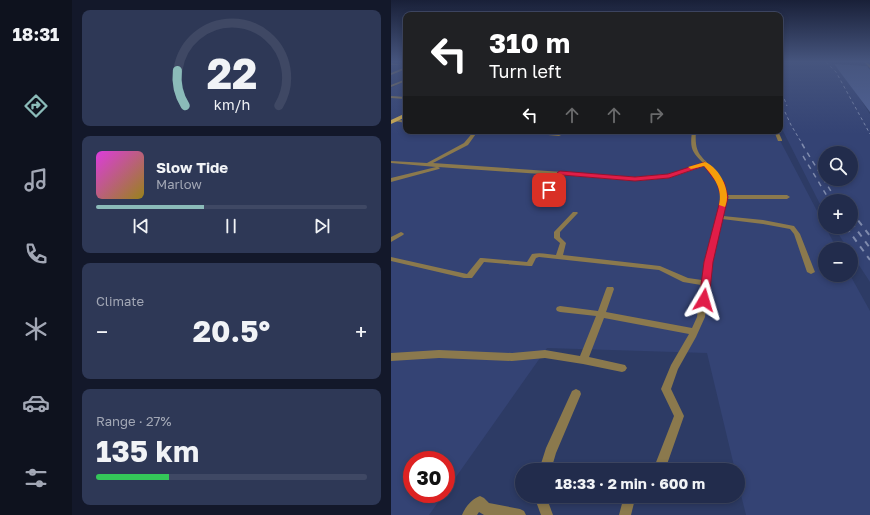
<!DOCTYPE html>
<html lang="en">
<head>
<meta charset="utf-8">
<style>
	:root { --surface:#222c4c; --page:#2e3856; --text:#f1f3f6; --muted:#a2a7b5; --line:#3f4864; --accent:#8bbbb9 }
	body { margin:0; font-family:"Golos Text",sans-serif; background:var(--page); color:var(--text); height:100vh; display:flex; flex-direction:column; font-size:15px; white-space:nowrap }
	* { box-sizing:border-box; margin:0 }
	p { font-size:13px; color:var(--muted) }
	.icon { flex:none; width:22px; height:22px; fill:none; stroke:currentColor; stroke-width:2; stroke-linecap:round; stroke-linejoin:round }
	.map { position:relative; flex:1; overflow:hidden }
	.sheet { display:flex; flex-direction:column; gap:10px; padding:10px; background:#13182a; width:319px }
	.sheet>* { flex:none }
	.banner { position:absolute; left:12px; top:12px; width:380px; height:122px; border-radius:8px; box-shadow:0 2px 6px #0003,0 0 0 1px var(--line); background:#202124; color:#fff; overflow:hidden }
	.tools { position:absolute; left:427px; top:146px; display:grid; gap:8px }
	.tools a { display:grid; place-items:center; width:40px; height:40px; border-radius:50%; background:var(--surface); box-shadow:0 2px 6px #0003,0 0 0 1px var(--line); font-size:20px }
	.speed { position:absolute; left:12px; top:451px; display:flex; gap:8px; font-size:20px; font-weight:700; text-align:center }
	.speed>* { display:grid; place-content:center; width:52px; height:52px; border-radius:50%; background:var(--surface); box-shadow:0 2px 6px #0003,0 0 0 1px var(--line); line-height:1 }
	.speed .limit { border:6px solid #d22; background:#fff; color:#111 }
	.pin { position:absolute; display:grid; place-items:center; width:34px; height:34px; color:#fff; margin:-17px; border-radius:8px; box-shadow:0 2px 6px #0006 }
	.me { position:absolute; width:44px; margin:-22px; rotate:7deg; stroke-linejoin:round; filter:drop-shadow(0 0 3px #0008) }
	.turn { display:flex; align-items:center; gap:14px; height:84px; padding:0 20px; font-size:18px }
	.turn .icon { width:52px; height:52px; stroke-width:2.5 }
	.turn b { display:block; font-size:28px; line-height:34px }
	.lanes { display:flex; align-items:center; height:38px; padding:0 20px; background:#0003; justify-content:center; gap:20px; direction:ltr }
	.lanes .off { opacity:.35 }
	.big { font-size:30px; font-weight:700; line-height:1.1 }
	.sheet .card { flex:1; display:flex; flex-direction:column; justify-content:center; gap:6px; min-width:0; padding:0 14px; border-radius:8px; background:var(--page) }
	.sheet .dial { align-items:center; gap:0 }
	.dial svg { height:104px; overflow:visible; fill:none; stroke:var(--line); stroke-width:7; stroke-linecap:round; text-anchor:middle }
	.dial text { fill:var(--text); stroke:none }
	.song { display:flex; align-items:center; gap:12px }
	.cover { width:48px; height:48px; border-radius:6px; background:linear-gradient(135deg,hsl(300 70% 55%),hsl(50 70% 35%)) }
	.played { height:4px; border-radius:2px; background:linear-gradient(90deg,var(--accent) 40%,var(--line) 40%) }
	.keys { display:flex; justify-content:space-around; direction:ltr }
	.heat { display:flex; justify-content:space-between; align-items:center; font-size:22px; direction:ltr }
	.charge { height:6px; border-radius:3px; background:linear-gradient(90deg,#34c759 27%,var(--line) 0) }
	.trip { position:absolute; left:124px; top:463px; width:230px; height:40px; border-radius:20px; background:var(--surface); box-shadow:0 2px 6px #0003,0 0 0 1px var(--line); font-weight:700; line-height:40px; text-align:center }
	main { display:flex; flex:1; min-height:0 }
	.dock { display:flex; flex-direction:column; width:72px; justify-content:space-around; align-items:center; background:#0e121e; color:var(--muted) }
	.dock .icon { width:28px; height:28px }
	.dock .active { color:var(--accent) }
	.dock b { font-size:18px; color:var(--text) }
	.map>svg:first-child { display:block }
</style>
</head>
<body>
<main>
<nav class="dock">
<b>18:31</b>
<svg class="icon active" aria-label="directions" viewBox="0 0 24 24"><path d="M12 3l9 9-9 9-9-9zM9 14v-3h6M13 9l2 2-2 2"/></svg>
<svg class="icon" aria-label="music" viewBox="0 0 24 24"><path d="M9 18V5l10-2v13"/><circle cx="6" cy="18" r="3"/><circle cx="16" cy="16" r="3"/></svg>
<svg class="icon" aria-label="phone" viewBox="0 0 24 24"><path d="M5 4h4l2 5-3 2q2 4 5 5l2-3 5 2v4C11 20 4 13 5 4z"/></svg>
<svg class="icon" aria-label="climate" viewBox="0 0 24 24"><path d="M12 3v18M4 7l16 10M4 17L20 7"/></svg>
<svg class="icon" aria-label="car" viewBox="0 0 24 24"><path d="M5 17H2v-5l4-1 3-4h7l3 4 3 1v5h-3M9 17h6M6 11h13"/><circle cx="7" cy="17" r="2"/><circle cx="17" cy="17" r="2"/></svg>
<svg class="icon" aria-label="filters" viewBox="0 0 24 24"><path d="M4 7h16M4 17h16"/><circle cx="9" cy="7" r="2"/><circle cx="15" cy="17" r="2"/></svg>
</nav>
<section class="sheet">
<div class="card dial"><svg viewBox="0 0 100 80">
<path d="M14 69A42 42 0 1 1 86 69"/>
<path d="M14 69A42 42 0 0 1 8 42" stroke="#8bbbb9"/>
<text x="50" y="56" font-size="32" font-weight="700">22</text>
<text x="50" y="72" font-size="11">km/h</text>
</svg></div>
<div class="card">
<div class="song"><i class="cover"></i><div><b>Slow Tide</b><p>Marlow</p></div></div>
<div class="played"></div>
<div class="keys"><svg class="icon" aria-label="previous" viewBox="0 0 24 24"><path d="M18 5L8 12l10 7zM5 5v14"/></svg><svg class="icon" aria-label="pause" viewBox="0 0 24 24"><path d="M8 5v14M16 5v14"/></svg><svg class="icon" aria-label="next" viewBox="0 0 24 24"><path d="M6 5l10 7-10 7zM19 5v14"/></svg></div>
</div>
<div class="card"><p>Climate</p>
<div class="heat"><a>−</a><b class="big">20.5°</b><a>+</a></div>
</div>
<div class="card"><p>Range · 27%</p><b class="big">135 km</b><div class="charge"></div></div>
</section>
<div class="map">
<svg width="479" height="515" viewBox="0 0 479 515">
	<rect width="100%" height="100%" fill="#2d3b65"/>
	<g fill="#344374" fill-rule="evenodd">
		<path d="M389,62h51l16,17 23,35v168l-19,-29v-4h-3l-14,-22h17v-26h-26v13l-44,-87zM434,153h26v26h-26z"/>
		<path d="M15,81v50h369l62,118h-12v26h25l20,36v204h-124l-8,-32v-13h-3l-28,-117 -160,-5 -101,143v-31h-34v34h32l-15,21h-38v-427z"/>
	</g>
	<path fill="#516397" d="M443,64l33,2 3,4v42z"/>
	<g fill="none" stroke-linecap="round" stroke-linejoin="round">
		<g fill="#8b794d" fill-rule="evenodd">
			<path d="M473,62h2l4,3v3z"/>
			<path d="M0,63l10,2h-10z"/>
			<path d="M15,67v2l-15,6v-2z"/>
			<path d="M15,79v2l-15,6v-2z"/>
			<path d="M0,96l15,1v2l-15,-1z"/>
			<path d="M4,119l11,2v2l-12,-2 -1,-1z"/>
			<path d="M83,131h4l-10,14 -35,18 202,14 33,-3 35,-11c-12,-12 -13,-15 -11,-32h4c-2,25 6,24 20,41 6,7 8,15 11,23h60l3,2 -3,2h-60l-4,17 40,4 31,6 6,8 15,38 -4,2 -4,-2 -13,-38 -4,-5 -27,-5 -41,-5 -10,43 -7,55 -9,20 -18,32 -7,20 13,27 -19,54h-12l21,-54 -13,-27 10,-24 18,-31 -85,-16 -15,39 36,8 2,3 -2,3 -3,1 -39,-8 -38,-6 -33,3 -73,-3 -48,3v-8l48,-3 73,3 33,-3 35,6 16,-40 -36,-4 -3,-1 -1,-2 1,-2 3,-1 38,5 8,-22 1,-2h6l1,2 -8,23 86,16 5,-11 4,-32 -18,-3 -24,-12 -120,-13 -3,1 -4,8h-3l-45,-4 -12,16h-8l-73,-17v-4l76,17 13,-16h2l45,4 5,-8c8,-2 16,0 24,1l4,-12 -6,-5v-6l19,-20h4l1,1 -1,1 -17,18v5l6,6 -3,12 97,11 28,12 14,2 2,-18 18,-65 -5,-14 -4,-8 -8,-9 -36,12 -34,3 -74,-6 -14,22 -2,1 -3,-2 14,-21 -118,-8 2,1 -1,1 -48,13v-4l45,-11 -45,-4v-2l36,2 37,-20z"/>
			<path d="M122,131h16l30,3 2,1 -2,1 -44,-4z"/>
			<path d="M383,131h4l4,9v1h-4z"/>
			<path d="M10,232l2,1 1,1 -1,1 -12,7v-5z"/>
			<path d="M185,389l4,2 1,3 -25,59 -5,17h-12l7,-22 26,-57z"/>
			<path d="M89,496l4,2 5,5 31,6 4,2 2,4h-42l-5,-3 -2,3h-15c3,-8 10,-16 18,-19z"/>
			<path d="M143,496h12l7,19h-12z"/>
			<path d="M233,496h15l-5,7 -3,12h-12z"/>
		</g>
		<path fill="#d7b250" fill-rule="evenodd" d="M15,113v4l-15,7v-4z"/>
		<g stroke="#7f8bad" stroke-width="1" stroke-dasharray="3 3" stroke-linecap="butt">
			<path d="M435,62l10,10 34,62"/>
			<path d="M389,88l7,18"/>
			<path d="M389,101l11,24 12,20"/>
		</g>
		<g stroke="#7f8bad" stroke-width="1.5" stroke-dasharray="5 5" stroke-linecap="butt">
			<path d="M411,144l35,57"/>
			<path d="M412,156l27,45"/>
		</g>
		<g stroke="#7f8bad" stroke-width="2" stroke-dasharray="6 6" stroke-linecap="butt">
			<path d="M460,211l19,25"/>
			<path d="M460,222l19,26"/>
			<path d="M455,227l24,33"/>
		</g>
	</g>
	<linearGradient id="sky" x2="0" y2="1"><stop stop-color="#192038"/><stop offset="0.46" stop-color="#46557e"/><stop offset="1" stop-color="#46557e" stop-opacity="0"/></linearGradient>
	<rect width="479" height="134" fill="url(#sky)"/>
	<path fill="#e11d48" stroke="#92132f" d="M314,162l19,20 4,15 -15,65 -4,38 -5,4 -5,-4 5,-38 17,-65 -4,-14 -13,-17 -35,12 -34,3 -73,-6 -10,17 -6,-2 12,-18 2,-1 75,6 33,-3z"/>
	<path fill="#f59e0b" d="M314,162c15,6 27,30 20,45l-6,-2c4,-16 -5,-28 -15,-39l-13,3 -3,-2z"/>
</svg>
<div class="tools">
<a><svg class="icon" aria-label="search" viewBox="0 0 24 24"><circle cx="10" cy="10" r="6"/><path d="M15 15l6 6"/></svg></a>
<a>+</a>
<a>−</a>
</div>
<div class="speed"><div class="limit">30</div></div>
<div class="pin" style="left:158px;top:190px;background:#d93025"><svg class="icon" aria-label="arrive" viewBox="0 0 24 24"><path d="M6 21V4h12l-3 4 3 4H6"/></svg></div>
<svg class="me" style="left:313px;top:300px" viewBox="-20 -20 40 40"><path d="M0-17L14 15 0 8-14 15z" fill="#e11d48" stroke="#fff" stroke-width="4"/></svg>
<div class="trip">18:33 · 2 min · 600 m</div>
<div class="banner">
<div class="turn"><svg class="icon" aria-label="left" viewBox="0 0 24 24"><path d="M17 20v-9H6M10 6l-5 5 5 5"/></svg><div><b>310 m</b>Turn left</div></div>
<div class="lanes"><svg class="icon" aria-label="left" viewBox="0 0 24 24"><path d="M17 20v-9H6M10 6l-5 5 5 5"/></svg><svg class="icon off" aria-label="ahead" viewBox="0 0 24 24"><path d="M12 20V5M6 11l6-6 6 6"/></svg><svg class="icon off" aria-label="ahead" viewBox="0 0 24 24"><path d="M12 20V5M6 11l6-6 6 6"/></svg><svg class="icon off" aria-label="right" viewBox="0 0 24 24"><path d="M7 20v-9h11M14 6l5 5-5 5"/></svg></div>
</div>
</div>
</main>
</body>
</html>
